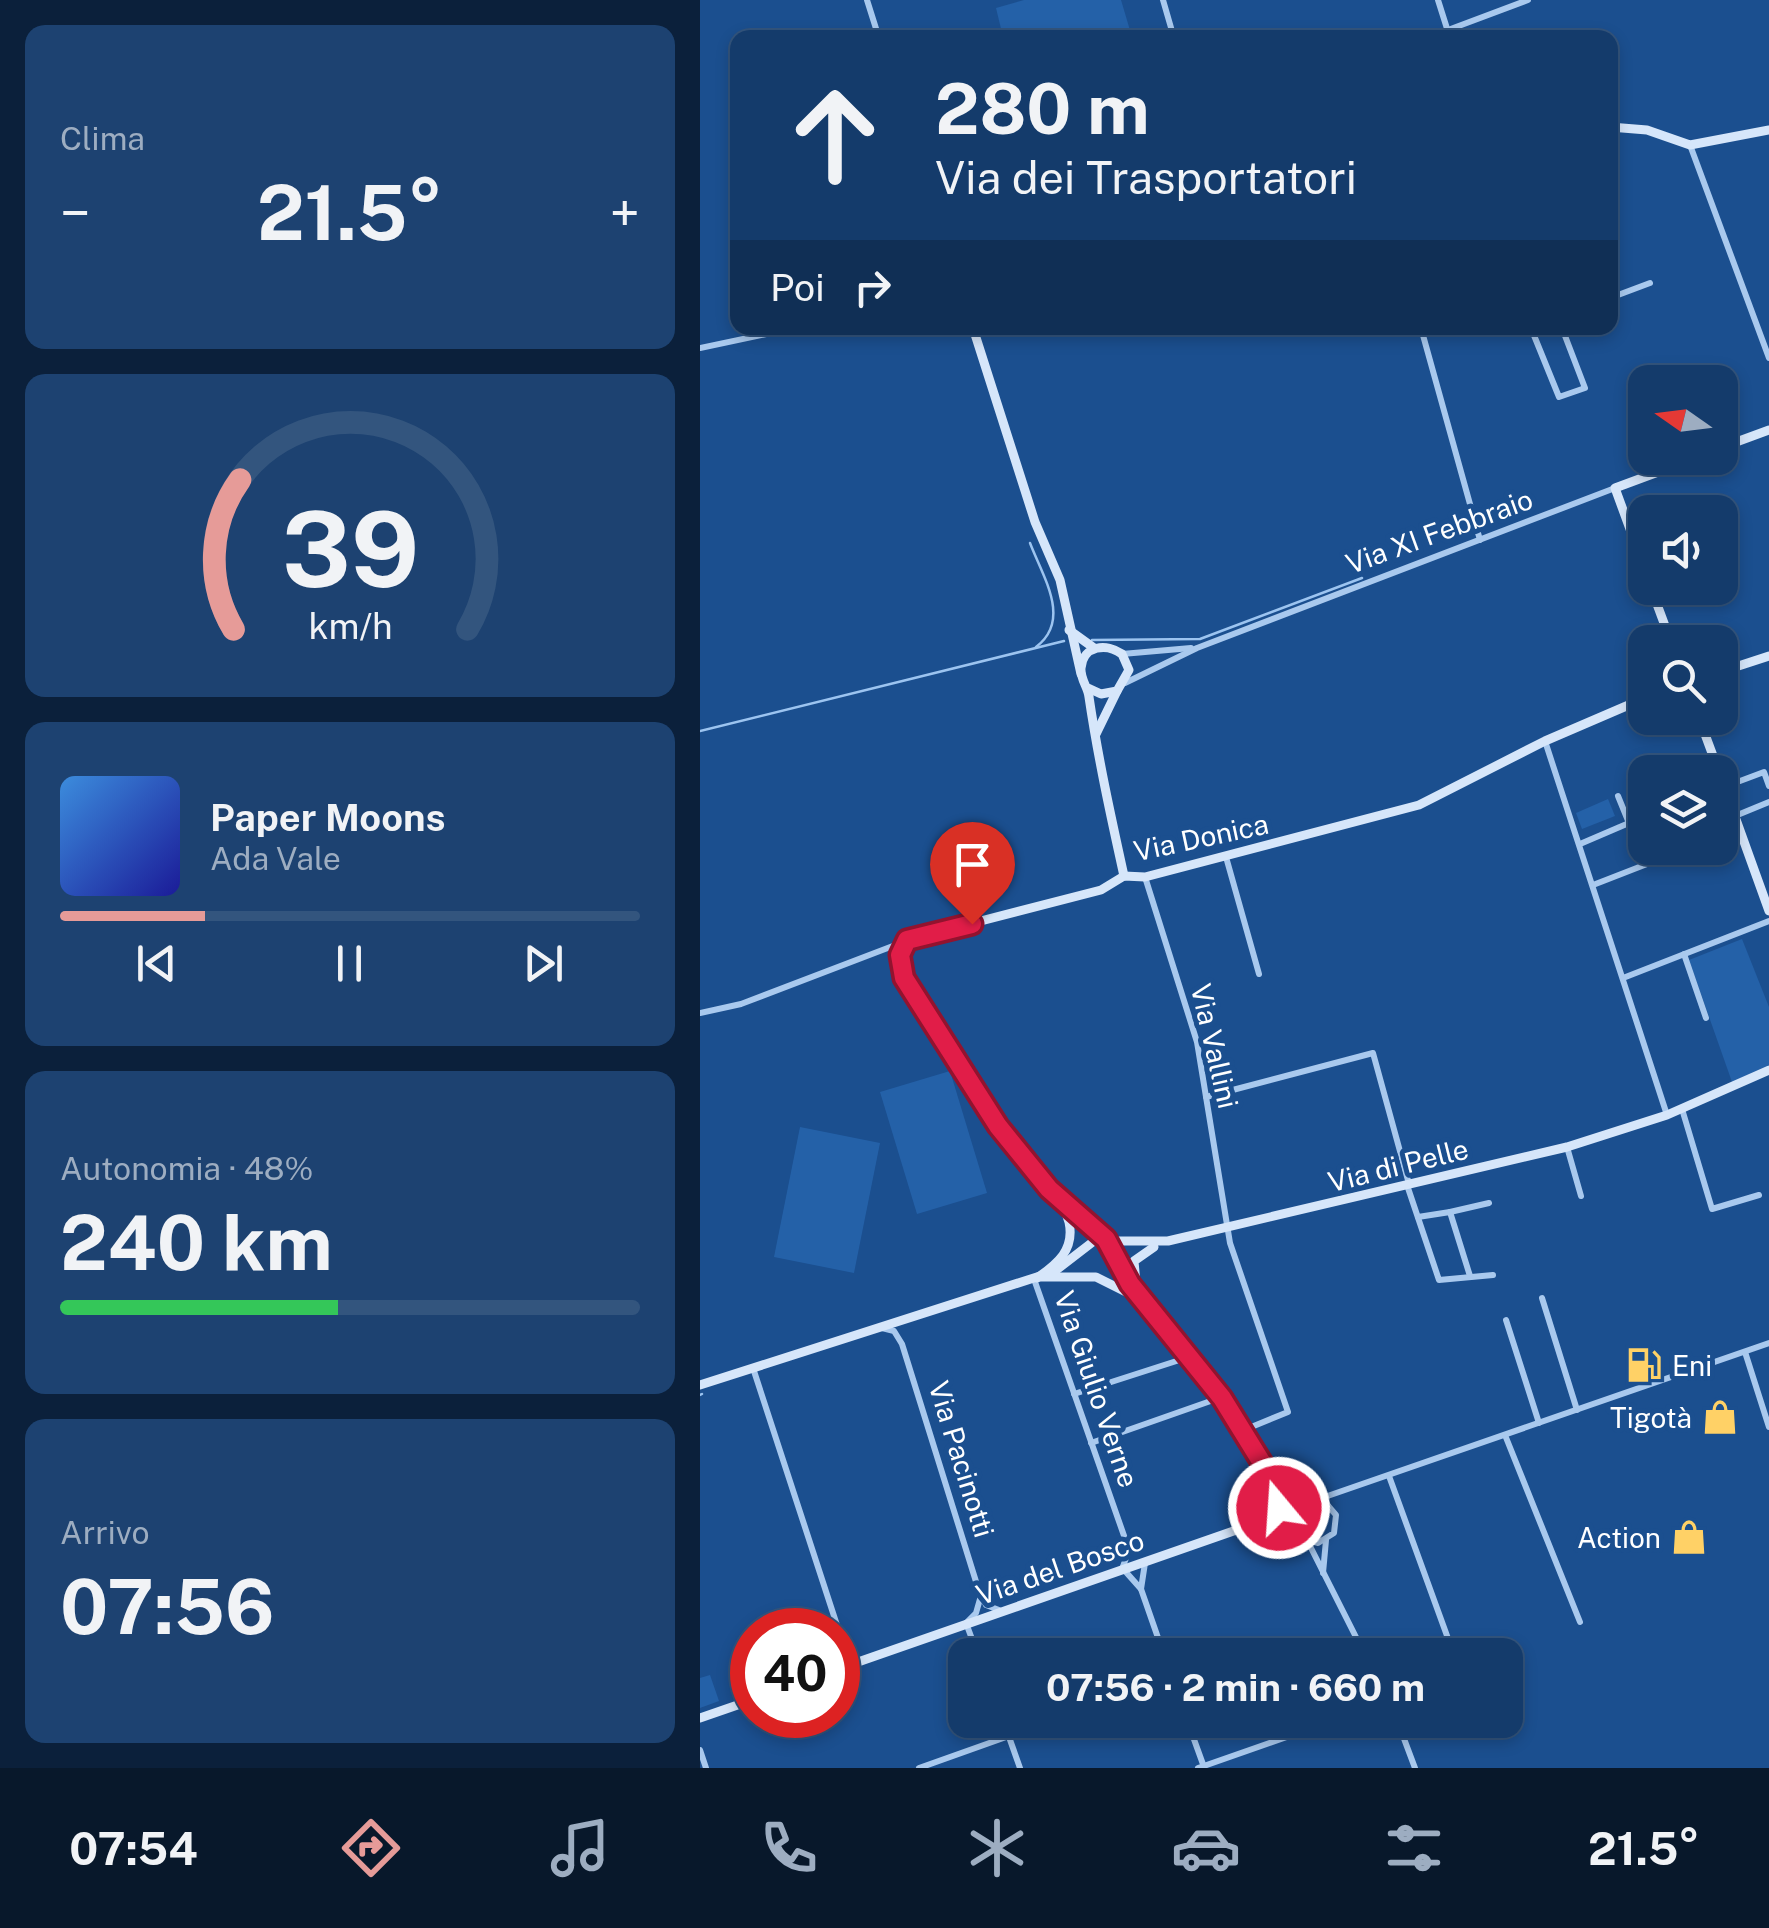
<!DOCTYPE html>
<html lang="it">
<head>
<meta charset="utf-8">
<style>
	:root { --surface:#143b6b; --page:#1d4271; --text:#f1f3f6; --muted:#9dadc1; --line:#33557e; --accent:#e69b98 }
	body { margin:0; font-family:"Public Sans",sans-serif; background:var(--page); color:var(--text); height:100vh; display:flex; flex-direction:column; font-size:38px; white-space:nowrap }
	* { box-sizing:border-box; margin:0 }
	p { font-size:32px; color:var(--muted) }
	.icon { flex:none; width:55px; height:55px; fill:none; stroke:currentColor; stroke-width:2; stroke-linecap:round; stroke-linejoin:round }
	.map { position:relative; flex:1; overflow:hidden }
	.drawer { display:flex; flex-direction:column; gap:25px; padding:25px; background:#0b203b; width:700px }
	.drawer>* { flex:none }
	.hud { position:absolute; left:30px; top:30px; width:888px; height:305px; border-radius:20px; box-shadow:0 5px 15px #0003,0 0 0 2px var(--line); background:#143b6b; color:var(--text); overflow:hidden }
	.needle { width:65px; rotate:284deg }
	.tools { position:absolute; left:928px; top:365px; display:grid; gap:20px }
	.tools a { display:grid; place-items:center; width:110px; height:110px; border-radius:20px; background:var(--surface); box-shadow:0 5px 15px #0003,0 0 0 2px var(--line); font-size:50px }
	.speed { position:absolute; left:30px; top:1608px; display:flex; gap:20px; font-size:50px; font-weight:700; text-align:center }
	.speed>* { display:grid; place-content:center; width:130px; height:130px; border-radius:50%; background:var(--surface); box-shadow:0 5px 15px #0003,0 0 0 2px var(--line); line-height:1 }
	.speed .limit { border:15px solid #d22; background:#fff; color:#111 }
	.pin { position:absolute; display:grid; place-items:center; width:85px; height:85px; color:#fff; margin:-102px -42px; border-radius:50% 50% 50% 0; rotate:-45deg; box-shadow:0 0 10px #0007 }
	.pin .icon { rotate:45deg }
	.me { position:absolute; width:110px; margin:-55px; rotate:342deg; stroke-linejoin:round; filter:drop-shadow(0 0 8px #0008) }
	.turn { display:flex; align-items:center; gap:35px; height:210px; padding:0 40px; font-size:45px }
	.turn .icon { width:130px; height:130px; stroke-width:2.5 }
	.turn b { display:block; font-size:70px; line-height:85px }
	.then { display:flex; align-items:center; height:95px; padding:0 40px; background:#0003; gap:20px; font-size:38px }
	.big { font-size:75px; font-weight:700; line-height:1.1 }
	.drawer .tile { flex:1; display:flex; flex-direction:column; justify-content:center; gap:15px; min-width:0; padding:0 35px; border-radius:20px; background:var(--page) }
	.drawer .dial { align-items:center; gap:0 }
	.dial svg { height:260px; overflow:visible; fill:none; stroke:var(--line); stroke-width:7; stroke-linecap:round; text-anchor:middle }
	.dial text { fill:var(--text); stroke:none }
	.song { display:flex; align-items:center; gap:30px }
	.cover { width:120px; height:120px; border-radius:15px; background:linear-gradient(135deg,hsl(210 70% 55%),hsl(240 70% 35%)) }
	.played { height:10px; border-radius:5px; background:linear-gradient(90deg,var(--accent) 25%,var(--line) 25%) }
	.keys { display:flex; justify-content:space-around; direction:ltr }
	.heat { display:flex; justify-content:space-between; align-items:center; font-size:55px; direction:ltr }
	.charge { height:15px; border-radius:8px; background:linear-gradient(90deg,#34c759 48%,var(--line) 0) }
	.trip { position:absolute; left:248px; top:1638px; width:575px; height:100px; border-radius:20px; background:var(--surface); box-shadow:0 5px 15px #0003,0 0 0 2px var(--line); font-weight:700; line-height:100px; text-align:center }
	.menu { display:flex; height:160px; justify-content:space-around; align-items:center; background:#08182b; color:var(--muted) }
	.menu .icon { width:70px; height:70px }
	.menu .current { color:var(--accent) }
	.menu b { font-size:45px; color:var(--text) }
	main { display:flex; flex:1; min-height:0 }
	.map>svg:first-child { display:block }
</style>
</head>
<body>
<main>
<section class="drawer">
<div class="tile"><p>Clima</p>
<div class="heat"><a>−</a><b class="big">21.5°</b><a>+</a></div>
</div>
<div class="tile dial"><svg viewBox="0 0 100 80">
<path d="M14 69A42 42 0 1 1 86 69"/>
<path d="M14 69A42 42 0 0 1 16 23" stroke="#e69b98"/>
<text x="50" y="56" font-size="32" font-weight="700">39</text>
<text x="50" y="72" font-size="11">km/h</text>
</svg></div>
<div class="tile">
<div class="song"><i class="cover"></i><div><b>Paper Moons</b><p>Ada Vale</p></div></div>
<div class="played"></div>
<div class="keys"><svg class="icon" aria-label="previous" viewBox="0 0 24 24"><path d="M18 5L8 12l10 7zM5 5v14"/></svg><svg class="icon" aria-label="pause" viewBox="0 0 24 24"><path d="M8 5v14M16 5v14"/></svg><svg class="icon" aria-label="next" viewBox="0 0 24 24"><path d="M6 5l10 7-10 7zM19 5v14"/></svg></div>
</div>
<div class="tile"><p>Autonomia · 48%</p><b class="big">240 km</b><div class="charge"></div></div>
<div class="tile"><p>Arrivo</p><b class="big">07:56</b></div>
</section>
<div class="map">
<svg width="1069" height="1768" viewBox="0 0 1069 1768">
	<rect width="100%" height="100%" fill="#1b4f8f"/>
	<g fill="#2461a8">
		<path d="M324,0h97l11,37h-129l-7,-29z"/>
		<path d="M908,799l7,17 -33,13 -6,-16z"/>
		<path d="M1042,939l27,68v58l-37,17 -43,-122z"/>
		<path d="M250,1071l37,122 -70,21 -37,-122z"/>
		<path d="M100,1127l80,16 -26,130 -80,-16z"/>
		<path d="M10,1675l9,26 -19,7v-30z"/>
	</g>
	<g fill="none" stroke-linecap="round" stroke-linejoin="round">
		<g stroke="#9cc4f0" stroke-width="2.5">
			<path d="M330,543c13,34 42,77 6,104"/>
			<path d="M392,640l108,-1 162,-61"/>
			<path d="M0,731l364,-90"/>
			<path d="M0,1395l2,-1"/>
		</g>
		<g stroke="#a9c9ee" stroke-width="6">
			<path d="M167,0l12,38"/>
			<path d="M463,0l11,38"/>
			<path d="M738,0l12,38"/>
			<path d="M748,30l80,-30"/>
			<path d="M990,145l79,213"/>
			<path d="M910,298l40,-15"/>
			<path d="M721,328l59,212"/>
			<path d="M831,328l28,69 26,-9 -23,-60"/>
			<path d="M0,348l95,-20"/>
			<path d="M422,654l69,-6"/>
			<path d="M425,683l72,-35 418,-160"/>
			<path d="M845,741l122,374"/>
			<path d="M1024,787l40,-15 5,14"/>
			<path d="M1035,816l34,-14"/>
			<path d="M880,844l49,-21 -11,-27"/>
			<path d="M526,857l33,117"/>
			<path d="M445,877l52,165 33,201 58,169 -44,18"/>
			<path d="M893,885l54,-21"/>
			<path d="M984,954l22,64"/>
			<path d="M923,978l146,-57"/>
			<path d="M0,1013l41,-9 165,-63"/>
			<path d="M506,1097l167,-44 36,131"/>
			<path d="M982,1109l30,100 47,-14"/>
			<path d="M867,1147l14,49"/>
			<path d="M707,1185l32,95 54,-5"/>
			<path d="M750,1212l39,-9"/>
			<path d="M718,1217l32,-5 20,64"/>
			<path d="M334,1279l95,271 -7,19"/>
			<path d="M842,1298l35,112"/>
			<path d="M806,1320l33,103"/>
			<path d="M182,1328l12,3 8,13 76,244 8,17 13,5"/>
			<path d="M1045,1352l24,75"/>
			<path d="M53,1368l97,297"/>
			<path d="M374,1394l118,-38"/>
			<path d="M805,1435l75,187"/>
			<path d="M391,1443l131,-46"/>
			<path d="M568,1466l39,37"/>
			<path d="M689,1476l65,179"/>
			<path d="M616,1500l453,-157"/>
			<path d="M566,1519c26,0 30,20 52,24l16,-10 2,-18 -12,-14 -17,2 -10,11v14"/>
			<path d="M607,1540l58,115"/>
			<path d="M425,1571l16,18 4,-26"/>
			<path d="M623,1573l3,-33"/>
			<path d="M441,1589l23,66"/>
			<path d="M278,1655l-12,-32 10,-10 4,-14"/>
			<path d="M541,1655l22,-7"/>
			<path d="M303,1720l17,48"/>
			<path d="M487,1720l17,47"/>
			<path d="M697,1720l18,48"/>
			<path d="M0,1750l6,18"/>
			<path d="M219,1768l90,-32"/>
			<path d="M498,1768l137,-48"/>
		</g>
		<g stroke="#d6e6fa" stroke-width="9">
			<path d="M910,127l37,3 43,15 79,-15"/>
			<path d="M273,328l62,194 25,58 21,94"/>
			<path d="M1020,448l49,-18"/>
			<path d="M945,570l-30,-82 81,-30"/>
			<path d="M951,588l20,54"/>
			<path d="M369,630l25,18"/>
			<path d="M1020,672l49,-16"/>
			<path d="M388,688l13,6 16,-3 12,-21 -7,-16c-15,-11 -39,-9 -41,14 -1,11 7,19 8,29 9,61 22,120 35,179"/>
			<path d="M999,718l20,54"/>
			<path d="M396,734l21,-43"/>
			<path d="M1020,775l49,136"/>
			<path d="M355,1271l39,-30h74l399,-94 100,-32 102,-45"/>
			<path d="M340,1277h56l38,19"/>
			<path d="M337,1278c20,-14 38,-28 32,-56 -9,-34 -48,-66 -69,-94 -35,-47 -65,-100 -97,-150l-3,-23 7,-15 194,-50 23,-14 21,1 274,-72 126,-64 100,-43"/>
			<path d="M436,1284l-2,-23 20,-14"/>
			<path d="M0,1385l340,-109"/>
			<path d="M138,1669l427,-149 14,-12 -4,-24 -53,-87 -93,-113 -22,-45 -49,-42"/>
			<path d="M0,1718l52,-18"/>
		</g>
	</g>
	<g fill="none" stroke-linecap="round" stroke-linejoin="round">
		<defs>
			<path id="route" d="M272,924l-65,16 -7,15 4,23 94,148 51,63 57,50 24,45 92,114 53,86 4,24"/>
		</defs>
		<use href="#route" stroke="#92132f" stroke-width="25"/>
		<use href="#route" stroke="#e11d48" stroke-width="18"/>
	</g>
	<defs>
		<symbol id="fuel-bare" viewBox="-9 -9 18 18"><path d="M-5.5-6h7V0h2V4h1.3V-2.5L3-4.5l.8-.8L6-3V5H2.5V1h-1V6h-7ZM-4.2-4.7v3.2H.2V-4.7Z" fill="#ffd166" stroke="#1b4f8f" stroke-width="2.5" paint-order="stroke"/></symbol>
		<symbol id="shop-bare" viewBox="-9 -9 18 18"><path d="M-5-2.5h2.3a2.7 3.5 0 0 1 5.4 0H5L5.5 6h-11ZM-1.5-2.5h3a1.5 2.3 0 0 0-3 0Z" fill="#ffd166" stroke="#1b4f8f" stroke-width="2.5" paint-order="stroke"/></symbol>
	</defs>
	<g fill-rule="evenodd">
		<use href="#fuel-bare" x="919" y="1340" width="50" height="50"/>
		<use href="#shop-bare" x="995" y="1392" width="50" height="50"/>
		<use href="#shop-bare" x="964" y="1512" width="50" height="50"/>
	</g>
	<g text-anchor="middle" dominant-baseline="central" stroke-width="10" stroke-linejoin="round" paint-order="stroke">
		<g font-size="28" fill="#fff" stroke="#1b4f8f">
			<text transform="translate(739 531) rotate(-20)">Via XI Febbraio</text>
			<text transform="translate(501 837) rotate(-12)">Via Donica</text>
			<text transform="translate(515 1046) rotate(77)">Via Vallini</text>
			<text transform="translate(698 1165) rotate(-14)">Via di Pelle</text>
			<text transform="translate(397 1389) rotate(71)">Via Giulio Verne</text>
			<text transform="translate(262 1459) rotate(73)">Via Pacinotti</text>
			<text transform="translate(360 1567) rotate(-19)">Via del Bosco</text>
		</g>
		<g font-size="28" fill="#fff" stroke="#1b4f8f" text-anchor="end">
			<text x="972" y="1365" text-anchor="start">Eni</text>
			<text x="992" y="1417">Tigotà</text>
			<text x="961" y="1537">Action</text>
		</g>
	</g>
</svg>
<div class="tools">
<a><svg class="needle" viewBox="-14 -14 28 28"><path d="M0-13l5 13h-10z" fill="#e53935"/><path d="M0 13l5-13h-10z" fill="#9dadc1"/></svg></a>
<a><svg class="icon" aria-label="sound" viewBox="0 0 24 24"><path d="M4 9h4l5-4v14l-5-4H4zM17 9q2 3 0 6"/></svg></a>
<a><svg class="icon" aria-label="search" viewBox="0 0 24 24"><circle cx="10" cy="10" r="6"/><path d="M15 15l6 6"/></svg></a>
<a><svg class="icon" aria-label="layers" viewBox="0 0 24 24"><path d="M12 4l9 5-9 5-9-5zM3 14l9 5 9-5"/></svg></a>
</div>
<div class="speed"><div class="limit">40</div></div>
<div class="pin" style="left:272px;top:924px;background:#d93025"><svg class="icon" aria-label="arrive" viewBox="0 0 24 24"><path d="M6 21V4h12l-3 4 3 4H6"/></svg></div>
<svg class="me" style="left:579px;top:1508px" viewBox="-20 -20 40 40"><circle r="17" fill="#e11d48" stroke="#fff" stroke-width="3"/><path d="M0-11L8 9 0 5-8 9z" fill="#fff"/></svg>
<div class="trip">07:56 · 2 min · 660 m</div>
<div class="hud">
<div class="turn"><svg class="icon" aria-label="ahead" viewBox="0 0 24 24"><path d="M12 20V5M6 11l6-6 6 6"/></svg><div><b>280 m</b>Via dei Trasportatori</div></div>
<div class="then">Poi<svg class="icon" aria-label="right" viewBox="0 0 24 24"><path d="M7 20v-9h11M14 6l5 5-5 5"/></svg></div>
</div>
</div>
</main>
<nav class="menu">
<b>07:54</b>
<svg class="icon current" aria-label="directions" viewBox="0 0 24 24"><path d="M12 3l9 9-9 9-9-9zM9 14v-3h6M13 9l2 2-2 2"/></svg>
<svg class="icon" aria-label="music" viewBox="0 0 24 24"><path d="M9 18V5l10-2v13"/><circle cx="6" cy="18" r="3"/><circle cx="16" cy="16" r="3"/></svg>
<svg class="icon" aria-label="phone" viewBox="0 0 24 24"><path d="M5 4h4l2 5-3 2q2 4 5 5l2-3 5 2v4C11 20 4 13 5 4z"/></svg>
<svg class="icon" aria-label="climate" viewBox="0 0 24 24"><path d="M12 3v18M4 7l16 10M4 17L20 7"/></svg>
<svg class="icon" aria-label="car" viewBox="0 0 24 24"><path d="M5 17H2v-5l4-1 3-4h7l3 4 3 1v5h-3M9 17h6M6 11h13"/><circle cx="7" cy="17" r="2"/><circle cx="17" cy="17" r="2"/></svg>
<svg class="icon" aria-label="filters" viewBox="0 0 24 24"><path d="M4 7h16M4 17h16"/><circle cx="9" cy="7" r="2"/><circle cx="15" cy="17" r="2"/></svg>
<b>21.5°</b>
</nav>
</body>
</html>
